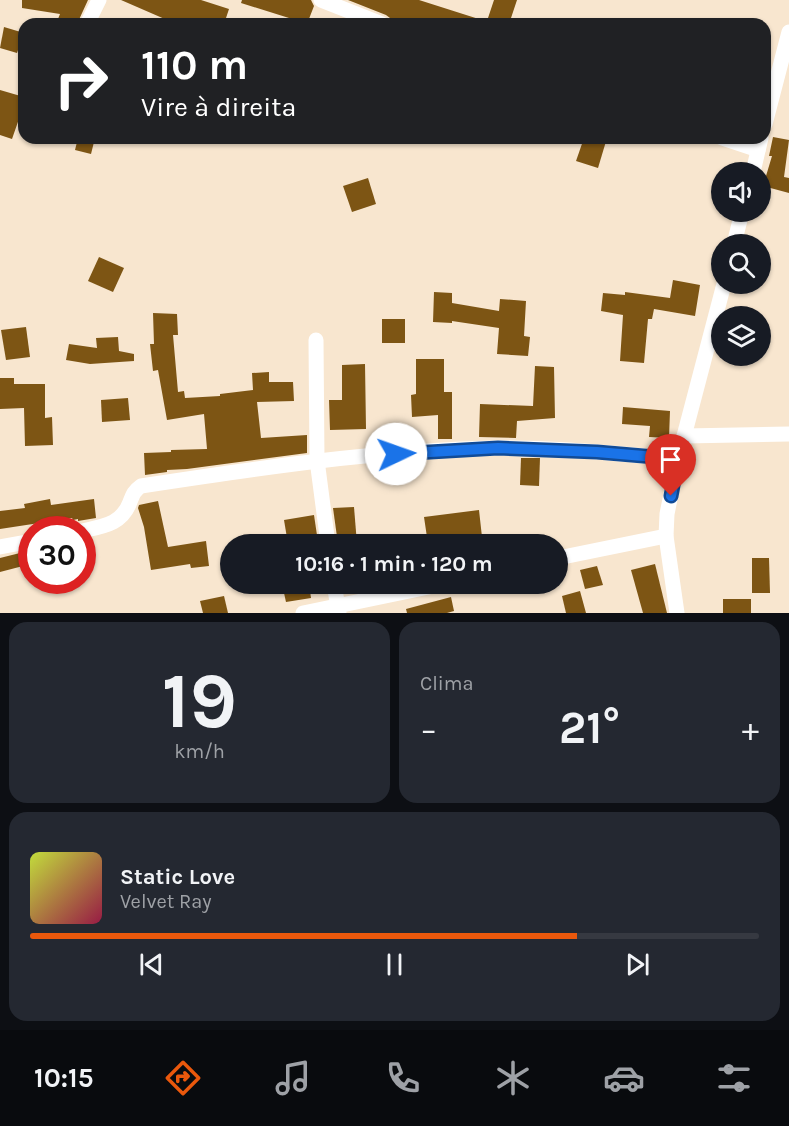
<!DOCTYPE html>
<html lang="pt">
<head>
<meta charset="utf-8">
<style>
	:root { --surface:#171b24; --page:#242831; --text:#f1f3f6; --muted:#9ea1a6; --line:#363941; --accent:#ea580c }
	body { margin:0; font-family:Karla,sans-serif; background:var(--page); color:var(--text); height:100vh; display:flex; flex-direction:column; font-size:22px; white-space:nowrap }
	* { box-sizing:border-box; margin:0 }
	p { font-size:20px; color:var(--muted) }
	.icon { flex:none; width:33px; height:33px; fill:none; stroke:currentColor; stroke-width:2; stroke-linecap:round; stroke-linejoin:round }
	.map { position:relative; height:613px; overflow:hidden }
	.panel { display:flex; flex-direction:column; gap:9px; padding:9px; background:#0d0f14; flex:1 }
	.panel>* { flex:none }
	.banner { position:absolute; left:18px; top:18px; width:753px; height:126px; border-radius:18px; box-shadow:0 2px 4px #0004; background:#202124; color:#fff; overflow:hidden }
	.tools { position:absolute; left:711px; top:162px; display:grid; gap:12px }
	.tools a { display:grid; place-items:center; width:60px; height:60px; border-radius:50%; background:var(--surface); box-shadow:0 2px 4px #0004; font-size:30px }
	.speed { position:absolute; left:18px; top:516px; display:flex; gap:12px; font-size:30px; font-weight:700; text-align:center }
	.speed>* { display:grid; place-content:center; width:78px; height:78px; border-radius:50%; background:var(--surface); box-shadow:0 2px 4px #0004; line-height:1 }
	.speed .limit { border:9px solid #d22; background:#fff; color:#111 }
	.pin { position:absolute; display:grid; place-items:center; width:51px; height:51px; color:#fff; margin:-62px -26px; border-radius:50% 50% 50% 0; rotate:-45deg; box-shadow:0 0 6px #0007 }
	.pin .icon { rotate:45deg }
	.me { position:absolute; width:66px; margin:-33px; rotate:87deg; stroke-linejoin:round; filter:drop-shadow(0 0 4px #0008) }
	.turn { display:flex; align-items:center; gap:21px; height:126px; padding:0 24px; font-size:27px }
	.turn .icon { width:78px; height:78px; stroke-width:2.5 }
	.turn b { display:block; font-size:42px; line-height:51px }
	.big { font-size:45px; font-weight:700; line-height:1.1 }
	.panel .widget { flex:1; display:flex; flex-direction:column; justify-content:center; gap:9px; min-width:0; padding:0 21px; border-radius:18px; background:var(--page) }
	.panel .dial { align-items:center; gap:0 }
	.dial b { font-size:78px; line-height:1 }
	.song { display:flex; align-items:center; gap:18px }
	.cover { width:72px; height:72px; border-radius:9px; background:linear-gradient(135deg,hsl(70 70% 55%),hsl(340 70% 35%)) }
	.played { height:6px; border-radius:3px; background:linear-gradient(90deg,var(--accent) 75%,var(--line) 75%) }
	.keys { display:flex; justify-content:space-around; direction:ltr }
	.heat { display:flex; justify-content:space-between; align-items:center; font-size:33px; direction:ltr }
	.panel .tiles { flex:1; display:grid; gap:9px; grid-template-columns:1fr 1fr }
	.widget:last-child { grid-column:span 2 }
	.trip { position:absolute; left:220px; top:534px; width:348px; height:60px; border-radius:30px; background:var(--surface); box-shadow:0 2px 4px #0004; font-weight:700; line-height:60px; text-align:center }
	.menu { display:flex; height:96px; justify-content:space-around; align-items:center; background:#090b0e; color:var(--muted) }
	.menu .icon { width:42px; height:42px }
	.menu .active { color:var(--accent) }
	.menu b { font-size:27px; color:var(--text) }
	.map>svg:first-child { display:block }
</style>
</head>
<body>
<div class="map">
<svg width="789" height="613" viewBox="0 0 789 613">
	<rect width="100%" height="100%" fill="#f8e6cf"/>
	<g fill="#7d5514">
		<path d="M22,0h66l-11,24 -19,-5 2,-5 -38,-6z"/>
		<path d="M121,0h80l28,9 -5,15h-59l2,-4z"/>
		<path d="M242,0h69l3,6 -7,18h-20l2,-6 -48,-15z"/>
		<path d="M348,0h71l66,21v3h-93l-2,-6 -4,-3z"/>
		<path d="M494,0h23l-8,24h-23z"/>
		<path d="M4,27l20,6 -7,20 -17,-5z"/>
		<path d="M0,90l24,7v20l-4,-1 -8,23 -12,-4z"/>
		<path d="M773,137l16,3 -5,37 5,1v15l-26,-7 9,-30h-3z"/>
		<path d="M78,138h17l-4,16 -16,-4z"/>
		<path d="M584,138h23l-9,30 -22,-7z"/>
		<path d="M368,178l8,26 -24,8 -9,-26z"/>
		<path d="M99,257l25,11 -11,24 -25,-11z"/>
		<path d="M673,280l27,5 -5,31 -41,-7 -2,10h-4l-4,44 -24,-2 3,-46 -22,-4 2,-18 22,2v-3l45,6z"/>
		<path d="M434,292l18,1v10l47,8 1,-12 26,2 -2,35 6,1 -2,19 -31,-2 2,-26 -47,-7v2l-19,-1z"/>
		<path d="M153,313l24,1 1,21h-5l5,57 6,-1 1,7 35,-2v-2l33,-4 -1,-17 17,-1v10h24l1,19 -37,1 4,36 46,-3v18l-120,16 -20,1v2l-22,3 -1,-22 27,-1v-2l36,-1 -3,-35 -37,6 -9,-50 -5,1 -3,-27h4z"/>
		<rect x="382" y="319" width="23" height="24"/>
		<path d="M26,327l4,30 -24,3 -5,-30z"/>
		<path d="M118,337l1,14 15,3v7l-44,3 -24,-4 3,-16 28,4 -1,-10z"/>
		<path d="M416,359h28v33h8v47h-14v-24l-26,2 -1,-22 5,-1z"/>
		<path d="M365,364l1,65 -36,1 -1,-30h13v-35z"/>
		<path d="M535,366l19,1 1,51 -38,3 -1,17 -37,-1 1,-33 53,2z"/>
		<path d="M0,378h14v6h31v34l7,-1 1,28 -28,1 -1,-38 -24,1z"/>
		<path d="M128,398l2,22 -28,2 -1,-22z"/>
		<path d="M623,407l47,4 -1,27 -20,-1 1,-11 -28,-2z"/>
		<path d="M521,458h19l-1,28 -19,-1z"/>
		<path d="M50,499l1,6 43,-6 2,19 -18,3v-2l-5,1 -1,-2 -72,11v-18l25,-3 -1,-4z"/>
		<path d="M158,501l10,46 38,-6 3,25 -18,2 -1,-4 -39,6 -7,-43 -6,-19 1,-3z"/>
		<path d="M354,507l3,37h-19l-5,-36z"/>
		<path d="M479,510l3,27 -23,2 1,5h-32l-4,-27z"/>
		<path d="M314,515l4,27 -30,2 -4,-24z"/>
		<path d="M20,553l3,13 -23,6v-14z"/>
		<path d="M752,558h17l1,35h-18z"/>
		<path d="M655,564l12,49h-24l-12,-43z"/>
		<path d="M597,566l6,19 -18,4 -5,-19z"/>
		<path d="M282,584h27l2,14 -25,4z"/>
		<path d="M580,591l6,22h-20l-4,-17z"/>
		<path d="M224,596l4,17h-25l-3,-12z"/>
		<path d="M451,597l3,14 -7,2h-40l-1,-4z"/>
		<rect x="723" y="599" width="28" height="14"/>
	</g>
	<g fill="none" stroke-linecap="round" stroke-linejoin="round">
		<g stroke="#fff" stroke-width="15">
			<path d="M321,0l61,24"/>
			<path d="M87,24l12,-24"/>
			<path d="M765,124l24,-92"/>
			<path d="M722,138l36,12"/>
			<path d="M753,172l8,-34"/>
			<path d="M734,244l8,-32"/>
			<path d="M316,340l1,120 11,84"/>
			<path d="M684,436l105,-2"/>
			<path d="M82,531c22,-5 40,-7 48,-29 3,-8 4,-11 11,-16 118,-18 236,-36 356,-38 60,-1 121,6 181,11"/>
			<path d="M0,547l32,-6"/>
			<path d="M558,558l108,-22"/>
			<path d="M334,584l5,29"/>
			<path d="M303,613l140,-29"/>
			<path d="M677,613l-11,-77 1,-22 11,-55 46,-175"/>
		</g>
	</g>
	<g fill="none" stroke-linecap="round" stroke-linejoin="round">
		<defs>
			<path id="route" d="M396,454l102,-6 99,4 81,7 -7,37"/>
		</defs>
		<use href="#route" stroke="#114b97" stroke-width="15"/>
		<use href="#route" stroke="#1a73e8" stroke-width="10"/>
	</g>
</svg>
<div class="tools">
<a><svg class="icon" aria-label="sound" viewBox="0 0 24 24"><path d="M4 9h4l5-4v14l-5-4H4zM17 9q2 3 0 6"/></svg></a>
<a><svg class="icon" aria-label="search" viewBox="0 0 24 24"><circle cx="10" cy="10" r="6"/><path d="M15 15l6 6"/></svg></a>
<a><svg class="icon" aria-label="layers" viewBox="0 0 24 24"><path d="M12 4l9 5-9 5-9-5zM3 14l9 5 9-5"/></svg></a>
</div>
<div class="speed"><div class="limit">30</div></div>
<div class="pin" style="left:671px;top:496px;background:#d93025"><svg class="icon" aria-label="arrive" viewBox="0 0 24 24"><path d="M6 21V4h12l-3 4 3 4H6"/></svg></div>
<svg class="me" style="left:396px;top:454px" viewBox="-20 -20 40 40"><circle r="19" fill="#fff"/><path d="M0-13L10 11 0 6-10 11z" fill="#1a73e8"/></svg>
<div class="trip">10:16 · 1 min · 120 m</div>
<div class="banner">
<div class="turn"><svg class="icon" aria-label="right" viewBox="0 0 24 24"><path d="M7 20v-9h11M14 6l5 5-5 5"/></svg><div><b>110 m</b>Vire à direita</div></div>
</div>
</div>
<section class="panel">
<div class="tiles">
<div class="widget dial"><b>19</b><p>km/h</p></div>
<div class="widget"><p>Clima</p>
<div class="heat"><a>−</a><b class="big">21°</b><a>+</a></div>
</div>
<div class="widget">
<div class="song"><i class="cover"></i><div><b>Static Love</b><p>Velvet Ray</p></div></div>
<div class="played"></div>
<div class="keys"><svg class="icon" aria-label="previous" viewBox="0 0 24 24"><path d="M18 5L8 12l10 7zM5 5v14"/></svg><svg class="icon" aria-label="pause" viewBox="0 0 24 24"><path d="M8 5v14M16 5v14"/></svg><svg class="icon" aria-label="next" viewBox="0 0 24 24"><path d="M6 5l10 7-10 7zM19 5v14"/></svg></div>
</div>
</div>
</section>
<nav class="menu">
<b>10:15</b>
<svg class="icon active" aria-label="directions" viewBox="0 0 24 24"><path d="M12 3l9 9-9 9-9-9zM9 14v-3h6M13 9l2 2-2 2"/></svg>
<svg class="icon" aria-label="music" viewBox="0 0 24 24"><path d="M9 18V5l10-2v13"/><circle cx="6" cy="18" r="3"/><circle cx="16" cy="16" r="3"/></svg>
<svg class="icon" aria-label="phone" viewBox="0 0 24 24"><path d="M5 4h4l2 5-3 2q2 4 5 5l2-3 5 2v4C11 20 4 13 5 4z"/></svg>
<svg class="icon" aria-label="climate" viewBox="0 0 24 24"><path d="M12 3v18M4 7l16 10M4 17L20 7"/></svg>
<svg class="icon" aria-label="car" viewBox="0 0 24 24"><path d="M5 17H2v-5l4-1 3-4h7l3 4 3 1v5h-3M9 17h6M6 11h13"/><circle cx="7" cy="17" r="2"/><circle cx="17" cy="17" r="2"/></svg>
<svg class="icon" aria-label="filters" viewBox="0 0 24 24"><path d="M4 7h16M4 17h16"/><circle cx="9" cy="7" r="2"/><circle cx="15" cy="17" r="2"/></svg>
</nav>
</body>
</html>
